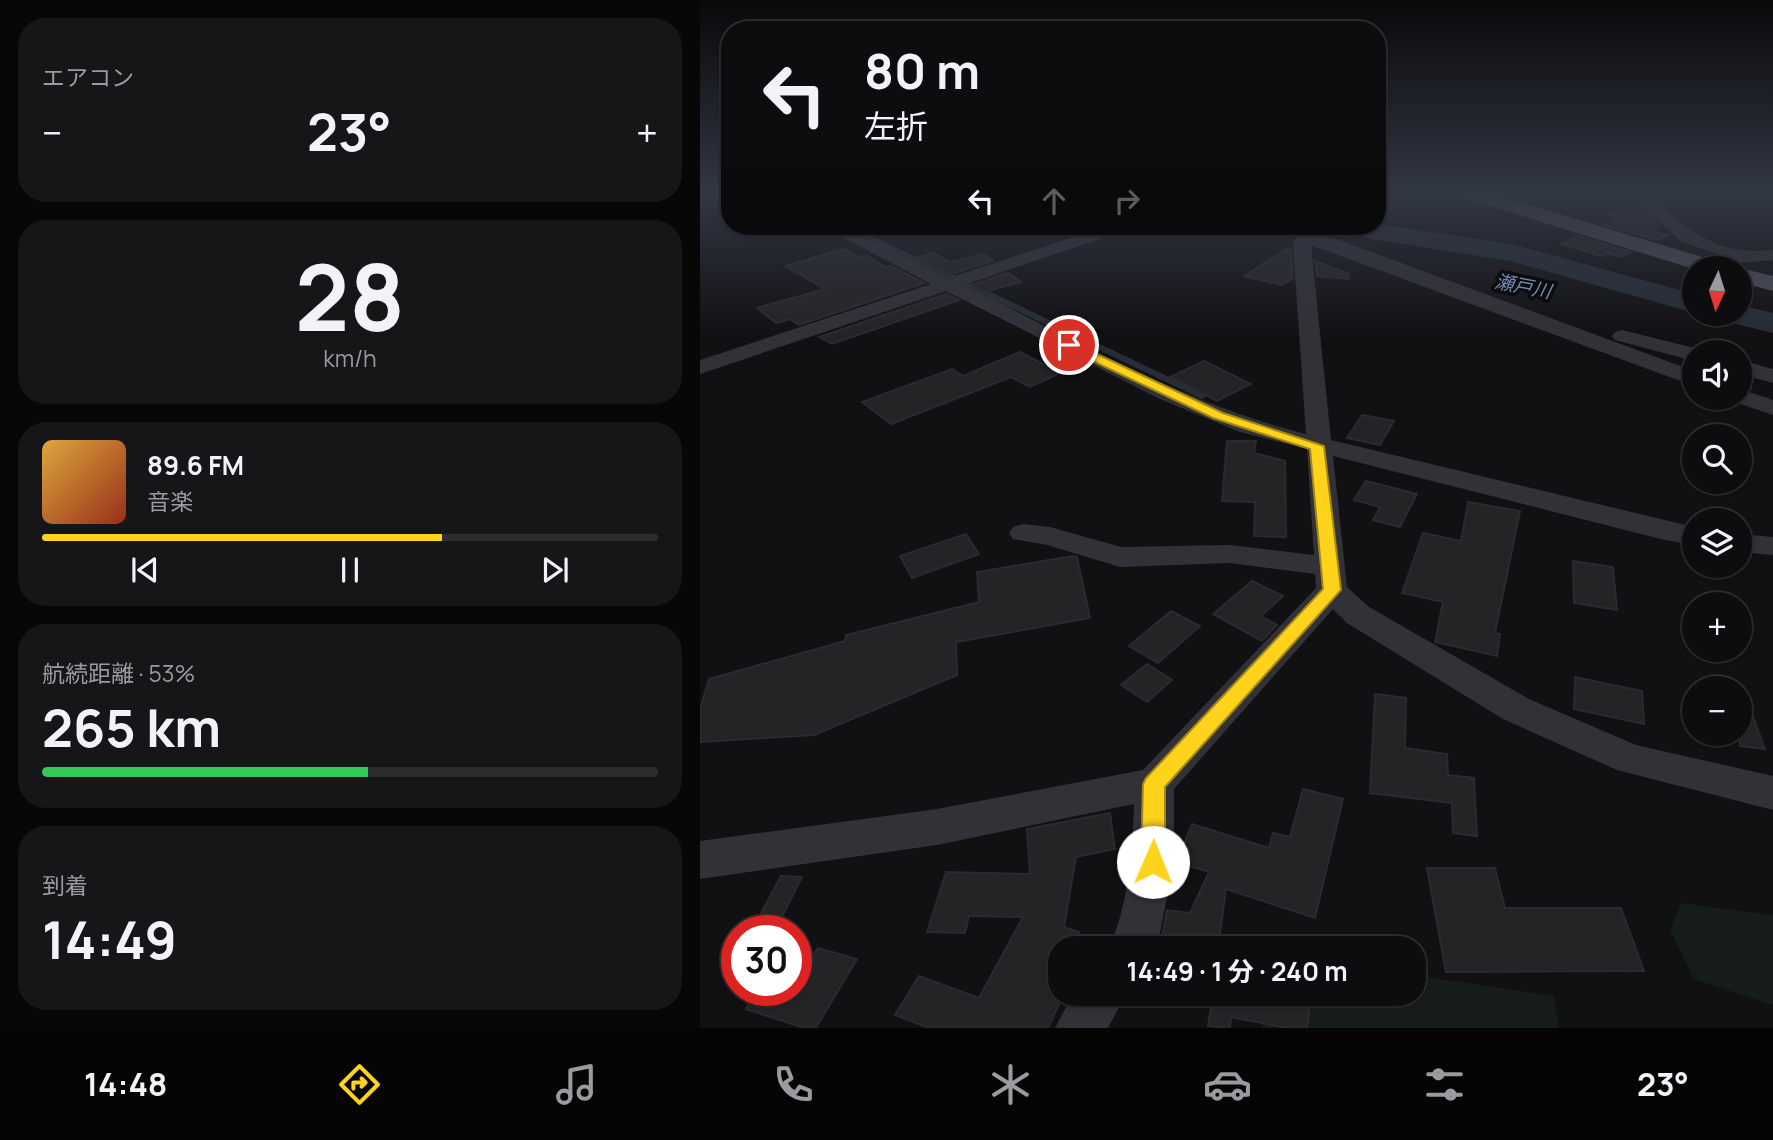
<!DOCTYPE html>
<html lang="ja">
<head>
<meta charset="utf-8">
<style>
	:root { --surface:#0d0c0e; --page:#161517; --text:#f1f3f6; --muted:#9a9b9e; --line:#2d2c2e; --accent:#ffd31b }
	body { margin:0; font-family:Manrope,"Noto Sans JP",sans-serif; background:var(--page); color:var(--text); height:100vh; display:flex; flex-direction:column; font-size:26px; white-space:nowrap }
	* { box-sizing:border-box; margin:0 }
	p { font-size:23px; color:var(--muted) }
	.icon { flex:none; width:38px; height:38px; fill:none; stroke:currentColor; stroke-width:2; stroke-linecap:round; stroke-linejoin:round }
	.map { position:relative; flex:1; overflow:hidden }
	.drawer { display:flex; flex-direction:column; gap:18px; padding:18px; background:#070708; width:700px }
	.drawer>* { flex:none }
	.hud { position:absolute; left:21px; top:21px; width:665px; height:214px; border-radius:28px; box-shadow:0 2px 5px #0004,0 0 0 2px var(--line); background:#0d0c0e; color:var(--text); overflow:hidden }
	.needle { width:46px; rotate:184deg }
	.fabs { position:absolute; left:982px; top:256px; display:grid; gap:14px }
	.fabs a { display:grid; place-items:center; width:70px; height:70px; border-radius:50%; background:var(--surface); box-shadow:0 2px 5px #0004,0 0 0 2px var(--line); font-size:35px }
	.speed { position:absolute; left:21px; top:915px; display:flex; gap:14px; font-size:35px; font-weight:700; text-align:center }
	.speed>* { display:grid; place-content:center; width:91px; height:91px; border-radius:50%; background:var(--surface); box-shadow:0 2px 5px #0004,0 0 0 2px var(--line); line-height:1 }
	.speed .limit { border:10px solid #d22; background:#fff; color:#111 }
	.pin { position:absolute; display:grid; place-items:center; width:60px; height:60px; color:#fff; margin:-30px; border:4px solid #fff; border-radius:50%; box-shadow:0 2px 7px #0007 }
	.me { position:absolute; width:77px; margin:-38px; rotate:1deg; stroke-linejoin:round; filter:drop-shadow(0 0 5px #0008) }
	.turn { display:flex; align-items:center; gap:24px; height:147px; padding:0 28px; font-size:32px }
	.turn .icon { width:91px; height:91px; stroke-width:2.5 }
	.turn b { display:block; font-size:49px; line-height:60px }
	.lanes { display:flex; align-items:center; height:66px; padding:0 28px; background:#0003; justify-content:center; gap:35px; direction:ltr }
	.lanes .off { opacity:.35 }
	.big { font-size:52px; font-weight:700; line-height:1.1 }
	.drawer .tile { flex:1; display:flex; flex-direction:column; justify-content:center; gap:10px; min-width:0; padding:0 24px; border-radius:28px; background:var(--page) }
	.drawer .dial { align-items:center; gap:0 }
	.dial b { font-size:91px; line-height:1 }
	.song { display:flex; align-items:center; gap:21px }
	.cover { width:84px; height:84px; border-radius:10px; background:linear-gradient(135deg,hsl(40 70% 55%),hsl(10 70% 35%)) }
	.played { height:7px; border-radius:4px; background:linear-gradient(90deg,var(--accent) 65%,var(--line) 65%) }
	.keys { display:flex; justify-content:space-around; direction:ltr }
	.heat { display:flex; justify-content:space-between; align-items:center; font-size:38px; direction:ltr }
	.charge { height:10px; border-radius:5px; background:linear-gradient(90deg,#34c759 53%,var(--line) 0) }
	.trip { position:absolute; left:348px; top:936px; width:378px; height:70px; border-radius:28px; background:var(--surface); box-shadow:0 2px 5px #0004,0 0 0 2px var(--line); font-weight:700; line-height:70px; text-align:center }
	.tabs { display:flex; height:112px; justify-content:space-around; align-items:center; background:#050506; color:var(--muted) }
	.tabs .icon { width:49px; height:49px }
	.tabs .current { color:var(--accent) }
	.tabs b { font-size:32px; color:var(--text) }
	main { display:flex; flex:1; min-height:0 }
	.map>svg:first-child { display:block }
</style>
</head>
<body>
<main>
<section class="drawer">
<div class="tile"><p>エアコン</p>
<div class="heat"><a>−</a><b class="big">23°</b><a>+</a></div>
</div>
<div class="tile dial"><b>28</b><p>km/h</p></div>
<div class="tile">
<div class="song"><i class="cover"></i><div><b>89.6 FM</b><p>音楽</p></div></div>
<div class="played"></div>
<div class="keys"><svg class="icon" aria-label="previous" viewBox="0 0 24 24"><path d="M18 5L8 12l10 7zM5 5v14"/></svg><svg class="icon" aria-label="pause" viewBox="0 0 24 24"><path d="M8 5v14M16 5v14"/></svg><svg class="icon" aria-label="next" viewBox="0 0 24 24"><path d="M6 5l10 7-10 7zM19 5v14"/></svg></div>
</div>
<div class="tile"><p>航続距離 · 53%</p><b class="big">265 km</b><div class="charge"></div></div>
<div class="tile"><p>到着</p><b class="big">14:49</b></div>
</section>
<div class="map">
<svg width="1073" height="1028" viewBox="0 0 1073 1028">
	<rect width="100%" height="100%" fill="#111012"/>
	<g fill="#161d18">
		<path d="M981,903l92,12v90l-79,-26 -24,-49z"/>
		<path d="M714,975l140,21 5,32h-299l31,-34h123z"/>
	</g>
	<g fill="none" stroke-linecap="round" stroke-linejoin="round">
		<path stroke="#262d36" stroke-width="4.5" d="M146,226l142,68"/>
		<path stroke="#262d36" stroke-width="6" d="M284,292l218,104"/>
		<g fill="#262d36" fill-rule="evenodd">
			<path d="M677,224l135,20 182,50 1,19 -185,-52 -167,-27 -9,-2 -4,-6z"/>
			<path d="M1040,305l33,8v20l-53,-13 -5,-7h25z"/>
		</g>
	</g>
	<g fill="#242326" stroke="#2b2a2e" stroke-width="2">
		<path d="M908,212h39l13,13 -11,5 19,5 -12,5 -51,-15 11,-5z"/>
		<path d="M878,236l53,16 -11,5 -12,-4 -7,3 -40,-12z"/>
		<path d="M144,249l16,8 8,-1 17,11 6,-1 33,17 -125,42 -9,-6 -14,4 -19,-15 68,-19 -40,-23z"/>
		<path d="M586,249l5,2 2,27 -11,7 -38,-9z"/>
		<path d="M232,253l18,9 34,-8 9,7 -44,14 -34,-17z"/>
		<path d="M615,261l34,13 -1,5 -31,-3z"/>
		<path d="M308,273l13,9 -38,10 -12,-7z"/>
		<path d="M246,294l13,6 -127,44 -13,-7z"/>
		<path d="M320,352l40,21 -30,14 -19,-10 -120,47 -29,-22 90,-33 11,7z"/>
		<path d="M504,361l47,23 -34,17 -47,-24z"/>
		<path d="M662,415l32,6 -14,24 -33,-7z"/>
		<path d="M527,441h29l-2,12 31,8 1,76 -32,-1 1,-34 -33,-1z"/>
		<path d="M666,481l51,13 -17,33 -27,-7 7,-13 -26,-7z"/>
		<path d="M768,502l52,9 -25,122 5,1 -3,22 -62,-14 8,-40 -41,-9 21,-60 38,8z"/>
		<path d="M266,534l13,20 -67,24 -12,-22z"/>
		<path d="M373,556l4,1 13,61 -134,24 1,33 -143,60 -114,7v-33l9,-30 136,-38 1,-6 133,-33 -2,-30z"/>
		<path d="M873,561l40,6 4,43 -43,-7z"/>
		<path d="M552,581l31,15 -22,20 16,9 -15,16 -49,-27z"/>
		<path d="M471,611l29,15 -42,37 -29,-17z"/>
		<path d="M447,664l25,16 -25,22 -26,-17z"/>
		<path d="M875,677l67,14 2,33 -70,-15z"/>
		<path d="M1040,687h2l23,62 -25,-3z"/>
		<path d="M675,694l31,4 -1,50 42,6 1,21 26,3 3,58 -24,-3 -1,-30 -82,-10z"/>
		<path d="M603,789l40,10 -28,119 -89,-29 -8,59h-34l1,-3 -24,-3 6,-32 23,3 19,-41 -32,-10 15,-38 77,24 4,-15 17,4z"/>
		<path d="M410,813l5,36 -39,8 -12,70 15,5 -8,16h-11v54l-12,26h-119l-34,-13 24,-39 60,22 44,-81 -54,-1 -4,17 -38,-1 19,-60 84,2 -3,-45z"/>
		<path d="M727,868h68l10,40h116l23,63 -198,1z"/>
		<path d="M81,876l21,1 -24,48 -22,-2z"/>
		<path d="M118,948l39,11 -41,69h-12l-58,-19 12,-19h38v-8z"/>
		<path d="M513,994h98l-4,34h-19l-57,-11 -1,11 -22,-2z"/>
	</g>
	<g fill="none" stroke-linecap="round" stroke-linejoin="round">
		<g fill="#313137" fill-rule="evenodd">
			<path d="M0,194h22l-22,8z"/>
			<path d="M932,194h16c39,35 69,63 125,56v10l-55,5 -3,-4 8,-5 -43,-15z"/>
			<path d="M122,226h20l107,52 158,-52h24l-2,3 -165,56c111,55 221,119 342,149l-13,-189 3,-8 -22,-11h23l15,4 382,141v15l-383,-141 20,195 363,87v18l-29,-5 -332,-84 14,131 22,20 160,92 107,46 137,31v34l-156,-40 -114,-51 -156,-96 -14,-14 -159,180v73l-17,86h-48c20,-46 23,-94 25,-144l-197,41 -237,34v-38l237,-32 206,-39 173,-182 -1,-14 -85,-11 -110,4 -73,-22 -34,-6 -4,-6 4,-6 10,-3 27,3 71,20 109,-2 84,10 -7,-106 -67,-17 -80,-33 -214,-108 -246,83v-14l231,-76z"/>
			<path d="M922,330l80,20 1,2h-9v9l-79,-21 -3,-4 3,-4z"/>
			<path d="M1040,360l33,9v14l-33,-9z"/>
			<path d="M1040,389l33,11v15l-41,-14 -3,-4h11z"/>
			<path d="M1040,534l33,3v18l-33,-3z"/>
			<path d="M373,994h53l-18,34h-53z"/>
		</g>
		<g fill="#4d4e57" fill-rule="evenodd">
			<path d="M761,194h32l229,69 4,5 -32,1 -230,-71z"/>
			<path d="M1040,268l33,8v15l-33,-9z"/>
		</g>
	</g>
	<linearGradient id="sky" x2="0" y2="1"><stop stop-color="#09090a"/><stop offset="0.57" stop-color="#323744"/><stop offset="1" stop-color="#323744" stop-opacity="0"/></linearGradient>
	<rect width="1073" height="338" fill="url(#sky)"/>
	<path fill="#ffd31b" stroke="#a68912" stroke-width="2" d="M369,341l154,72 101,33 17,144 -176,197v75l-4,7 -8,4 -9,-4 -3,-7 2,-78 3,-6 177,-189 -13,-140 -97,-31 -148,-70 -2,-3z"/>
	<g text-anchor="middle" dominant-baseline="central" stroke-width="7" stroke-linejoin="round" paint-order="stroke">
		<g font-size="19" font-style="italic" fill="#738cb3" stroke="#0c0b0d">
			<text transform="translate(823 286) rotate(11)">瀬戸川</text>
		</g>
	</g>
</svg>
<div class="fabs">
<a><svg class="needle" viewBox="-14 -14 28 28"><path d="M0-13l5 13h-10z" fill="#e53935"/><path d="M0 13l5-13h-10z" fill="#9a9b9e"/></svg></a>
<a><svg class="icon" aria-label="sound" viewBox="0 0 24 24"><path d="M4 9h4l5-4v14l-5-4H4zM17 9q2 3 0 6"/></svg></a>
<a><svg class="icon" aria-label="search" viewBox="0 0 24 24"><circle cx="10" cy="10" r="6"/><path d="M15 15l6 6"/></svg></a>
<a><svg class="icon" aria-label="layers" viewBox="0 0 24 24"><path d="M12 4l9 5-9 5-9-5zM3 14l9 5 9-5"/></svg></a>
<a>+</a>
<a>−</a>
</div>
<div class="speed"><div class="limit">30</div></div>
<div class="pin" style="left:369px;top:345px;background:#d93025"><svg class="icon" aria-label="arrive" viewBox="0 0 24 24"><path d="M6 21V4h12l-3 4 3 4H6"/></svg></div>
<svg class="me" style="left:453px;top:862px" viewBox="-20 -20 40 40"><circle r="19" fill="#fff"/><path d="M0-13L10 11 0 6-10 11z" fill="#ffd31b"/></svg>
<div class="trip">14:49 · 1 分 · 240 m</div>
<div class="hud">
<div class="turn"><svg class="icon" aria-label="left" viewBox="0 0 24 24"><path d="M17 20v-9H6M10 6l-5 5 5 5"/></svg><div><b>80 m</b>左折</div></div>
<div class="lanes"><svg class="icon" aria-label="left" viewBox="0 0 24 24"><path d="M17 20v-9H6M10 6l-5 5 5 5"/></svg><svg class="icon off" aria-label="ahead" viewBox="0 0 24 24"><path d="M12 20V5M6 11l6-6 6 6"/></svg><svg class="icon off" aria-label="right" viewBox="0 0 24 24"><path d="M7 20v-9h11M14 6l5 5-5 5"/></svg></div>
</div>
</div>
</main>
<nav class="tabs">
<b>14:48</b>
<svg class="icon current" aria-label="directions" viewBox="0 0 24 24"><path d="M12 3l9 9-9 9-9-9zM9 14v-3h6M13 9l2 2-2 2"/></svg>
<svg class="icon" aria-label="music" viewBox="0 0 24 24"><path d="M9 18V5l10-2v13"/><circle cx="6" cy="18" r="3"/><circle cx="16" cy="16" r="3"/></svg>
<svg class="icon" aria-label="phone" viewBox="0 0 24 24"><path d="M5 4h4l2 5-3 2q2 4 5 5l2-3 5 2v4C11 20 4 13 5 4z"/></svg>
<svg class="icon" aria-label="climate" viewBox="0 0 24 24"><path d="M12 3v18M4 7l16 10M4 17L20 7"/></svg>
<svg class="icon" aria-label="car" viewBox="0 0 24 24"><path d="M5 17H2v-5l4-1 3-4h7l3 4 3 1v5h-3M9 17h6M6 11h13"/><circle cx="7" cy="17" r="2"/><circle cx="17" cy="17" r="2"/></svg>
<svg class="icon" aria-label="filters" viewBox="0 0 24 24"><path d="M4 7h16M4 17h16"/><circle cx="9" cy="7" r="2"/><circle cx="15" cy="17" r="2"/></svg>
<b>23°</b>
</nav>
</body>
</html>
